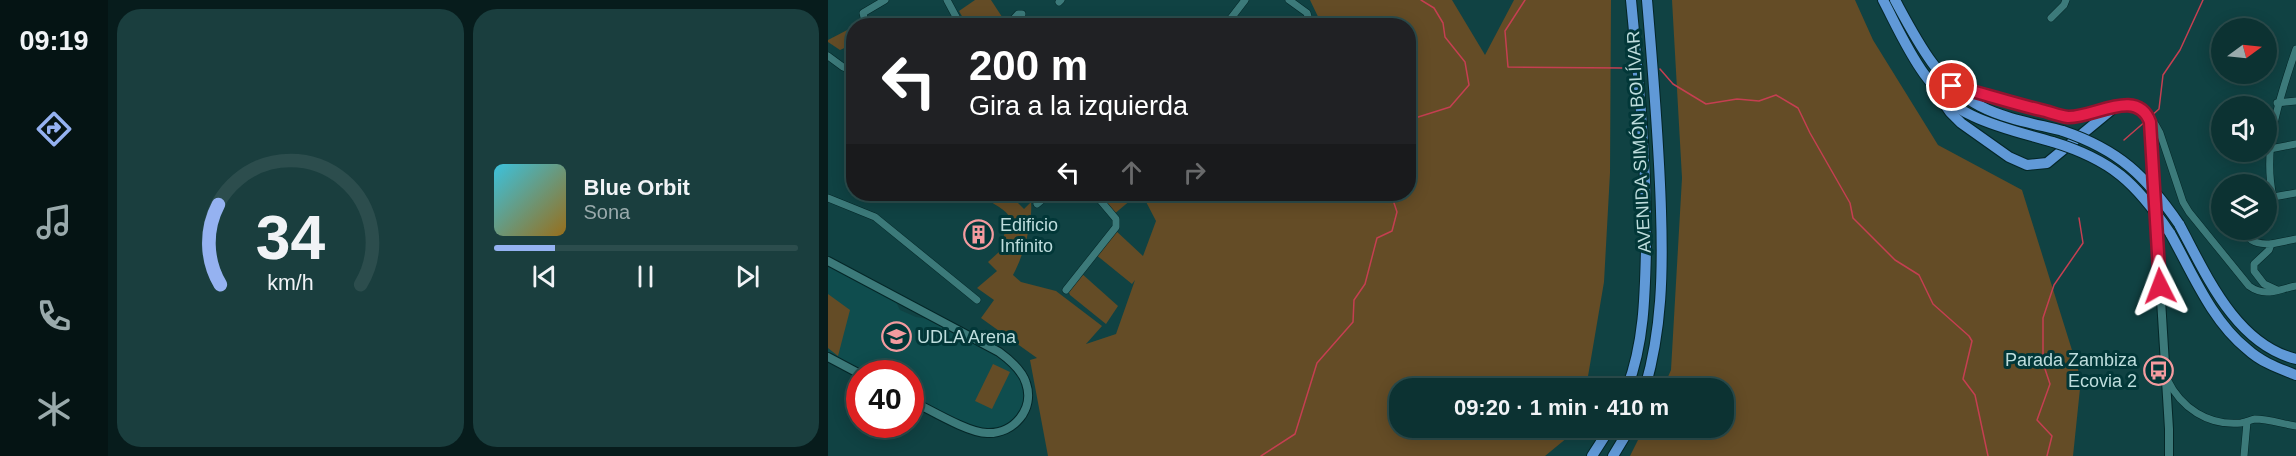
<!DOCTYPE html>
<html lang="es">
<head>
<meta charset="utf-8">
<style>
	:root { --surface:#0c3232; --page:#1a3e3e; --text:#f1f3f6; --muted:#9aaaac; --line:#2c4d4d; --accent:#95b2f1 }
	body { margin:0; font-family:Arial,sans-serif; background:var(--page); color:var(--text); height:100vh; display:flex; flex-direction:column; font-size:22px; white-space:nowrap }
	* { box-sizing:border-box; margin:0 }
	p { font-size:20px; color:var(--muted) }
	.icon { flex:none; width:33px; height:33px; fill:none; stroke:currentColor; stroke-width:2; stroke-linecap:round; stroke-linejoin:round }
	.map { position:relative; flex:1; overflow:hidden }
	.drawer { display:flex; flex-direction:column; gap:9px; padding:9px; background:#071c1c; width:720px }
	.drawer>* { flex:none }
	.hud { position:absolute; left:18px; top:18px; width:570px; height:183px; border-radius:24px; box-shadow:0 3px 15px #0003,0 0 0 2px var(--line); background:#202124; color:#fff; overflow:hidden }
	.needle { width:39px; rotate:75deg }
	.controls { position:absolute; left:1383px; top:18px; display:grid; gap:12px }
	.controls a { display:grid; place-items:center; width:66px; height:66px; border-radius:50%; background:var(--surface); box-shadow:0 3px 15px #0003,0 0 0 2px var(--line); font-size:30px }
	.speed { position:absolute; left:18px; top:360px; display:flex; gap:12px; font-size:30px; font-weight:700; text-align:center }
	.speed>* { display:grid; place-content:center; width:78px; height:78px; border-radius:50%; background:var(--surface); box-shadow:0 3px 15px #0003,0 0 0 2px var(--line); line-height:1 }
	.speed .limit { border:9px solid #d22; background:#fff; color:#111 }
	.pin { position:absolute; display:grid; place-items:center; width:51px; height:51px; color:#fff; margin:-26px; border:3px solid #fff; border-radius:50%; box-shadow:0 2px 6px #0007 }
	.me { position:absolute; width:66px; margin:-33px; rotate:357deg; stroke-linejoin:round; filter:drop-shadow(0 0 4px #0008) }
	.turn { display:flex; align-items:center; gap:21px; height:126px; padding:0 24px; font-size:27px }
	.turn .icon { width:78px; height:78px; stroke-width:2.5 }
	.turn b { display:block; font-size:42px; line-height:51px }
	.lanes { display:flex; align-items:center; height:57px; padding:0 24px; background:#0003; justify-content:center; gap:30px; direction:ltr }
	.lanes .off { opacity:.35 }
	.drawer .tile { flex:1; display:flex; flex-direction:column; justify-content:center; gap:9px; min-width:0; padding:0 21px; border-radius:24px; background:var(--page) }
	.drawer .dial { align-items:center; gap:0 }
	.dial svg { height:156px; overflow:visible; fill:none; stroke:var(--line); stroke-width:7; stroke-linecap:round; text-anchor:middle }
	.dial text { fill:var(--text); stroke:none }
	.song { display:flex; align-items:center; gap:18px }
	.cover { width:72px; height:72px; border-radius:9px; background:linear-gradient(135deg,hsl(190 70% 55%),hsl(40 70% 35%)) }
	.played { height:6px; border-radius:3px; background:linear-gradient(90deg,var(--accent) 20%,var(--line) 20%) }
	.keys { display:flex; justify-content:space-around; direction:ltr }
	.drawer .tiles { flex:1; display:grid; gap:9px; grid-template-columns:repeat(2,1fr) }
	.trip { position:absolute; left:561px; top:378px; width:345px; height:60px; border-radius:24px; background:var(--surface); box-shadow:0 3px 15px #0003,0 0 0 2px var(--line); font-weight:700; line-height:60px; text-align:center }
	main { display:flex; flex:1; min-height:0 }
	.tab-bar { display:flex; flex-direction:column; width:108px; justify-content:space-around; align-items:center; background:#051414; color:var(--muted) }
	.tab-bar .icon { width:42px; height:42px }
	.tab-bar .on { color:var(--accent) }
	.tab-bar b { font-size:27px; color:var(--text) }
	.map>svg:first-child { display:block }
</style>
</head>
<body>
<main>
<nav class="tab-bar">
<b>09:19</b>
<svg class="icon on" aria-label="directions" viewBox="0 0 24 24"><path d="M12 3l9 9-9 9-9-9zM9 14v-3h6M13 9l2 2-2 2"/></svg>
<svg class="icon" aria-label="music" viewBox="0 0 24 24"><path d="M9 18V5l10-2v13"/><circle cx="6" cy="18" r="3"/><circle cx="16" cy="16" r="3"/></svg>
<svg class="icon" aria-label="phone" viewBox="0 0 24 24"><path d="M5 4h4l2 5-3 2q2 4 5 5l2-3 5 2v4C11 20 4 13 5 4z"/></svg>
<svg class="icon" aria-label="climate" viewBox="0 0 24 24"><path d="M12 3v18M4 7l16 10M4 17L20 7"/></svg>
</nav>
<section class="drawer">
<div class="tiles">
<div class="tile dial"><svg viewBox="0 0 100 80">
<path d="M14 69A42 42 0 1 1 86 69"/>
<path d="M14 69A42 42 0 0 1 13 28" stroke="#95b2f1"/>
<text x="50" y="56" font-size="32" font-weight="700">34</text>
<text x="50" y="72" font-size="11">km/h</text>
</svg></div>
<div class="tile">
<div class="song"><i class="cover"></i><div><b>Blue Orbit</b><p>Sona</p></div></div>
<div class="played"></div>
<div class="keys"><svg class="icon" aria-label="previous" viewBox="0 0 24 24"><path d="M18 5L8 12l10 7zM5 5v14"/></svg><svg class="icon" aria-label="pause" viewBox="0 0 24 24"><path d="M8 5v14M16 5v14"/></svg><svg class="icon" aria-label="next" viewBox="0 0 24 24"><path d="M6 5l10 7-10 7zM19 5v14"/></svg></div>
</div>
</div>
</section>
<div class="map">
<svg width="1468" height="456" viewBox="0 0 1468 456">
	<rect width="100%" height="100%" fill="#104243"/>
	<path fill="#0f4d4e" d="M0,265l67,35 5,10 16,7 12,2 67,35 19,15 9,15 2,16 -4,11 -8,10 -14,7 -17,1 -10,-3 -61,-30 -1,-22 -45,-1 -37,-19z"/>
	<g fill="#644c26">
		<path d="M147,0h16l15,23 -2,2h-37l-8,-14z"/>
		<path d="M482,0h142l33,55 29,-55h97l-1,173 -6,109 -18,106h-186v40h179l-34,28h-497l-18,-96 7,-2 -56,-40 13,-18 -17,-12 20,-17 -9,-9 12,-11 9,-35c-7,-10 -19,-12 -27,-22h27l15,15 7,-7c2,20 -8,55 -18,73l8,7 35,9 46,35 -16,18 30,-10 19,-54 -3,4 -37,-30 19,-25 29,27 13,-35 -14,-27h266v-168l-86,-1z"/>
		<path d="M844,0h183l18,40 65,105 84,45 59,189 -8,77h-443l14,-28h80v-40h-61l8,-18 11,-192z"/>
		<path d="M25,27v17l-13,6 -12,-8v-2z"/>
		<path d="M269,194h41l-25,21z"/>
		<path d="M253,273l37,33 -12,18 -36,-29 -2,-5z"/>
		<path d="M0,294l22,16 -12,46 -10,-8z"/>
		<path d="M165,364l17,8 -18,37 -17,-8z"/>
	</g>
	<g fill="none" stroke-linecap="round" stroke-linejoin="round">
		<g stroke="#c53f51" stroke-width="1.5">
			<path d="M697,0l-20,31 3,36 114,1"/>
			<path d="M832,69l13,15 33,20 31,-5 22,2 17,-6 22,13 12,25 40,70 3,15 42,42 24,15 14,29 36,32 3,5 -9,38 12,16 13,61"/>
			<path d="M1322,117l9,-8 4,-34 17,-25 23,-50"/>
			<path d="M580,122l7,-4 35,-11 19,-22 -4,-23 -20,-25 -2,-14 -9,-15 -13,-8"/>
			<path d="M1296,140l23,-20"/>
			<path d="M433,456l34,-22 22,-71 36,-41 1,-22 11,-16 12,-46 15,-7 5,-19 -6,-18"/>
			<path d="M1219,456l5,-20 -15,-16 13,-36 -7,-21v-45l11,-33 29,-42 -4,-25"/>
		</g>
		<defs>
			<g id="minor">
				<path d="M119,0l14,26"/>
				<path d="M461,0l18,13 2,7 -3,6"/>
				<path d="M231,2l2,-2"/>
				<path d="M1223,18l13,-13 2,-5"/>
				<path d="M38,26l-3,-13 22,-13"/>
				<path d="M179,26l11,-12h4"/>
				<path d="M397,26l20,-26"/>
				<path d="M0,56l15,11 11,4"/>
				<path d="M1449,103l19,-2"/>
				<path d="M1322,122l5,2 5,9 23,69 6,10 60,74c17,12 29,3 47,0"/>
				<path d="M1442,149l26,-5"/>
				<path d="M1445,197l23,-4"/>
				<path d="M0,198l47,19 102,83"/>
				<path d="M209,204l12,-10"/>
				<path d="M1438,207l7,-10c-11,-51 7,-100 23,-148"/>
				<path d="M1418,230c2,13 13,14 25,14l-2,6 -15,14v7l10,13 13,6"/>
				<path d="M1443,244l25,-5"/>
				<path d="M238,290l50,-63v-8l-21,-25"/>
				<path d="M1339,379c14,29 41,47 74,44 6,-1 9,-3 14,-4 13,0 28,5 41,7"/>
				<path d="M1416,456l3,-34"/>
			</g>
			<g id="tertiary">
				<path d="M1288,106c16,-3 28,-1 34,16l19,307v27"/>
				<path d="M0,261l171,91c11,8 23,18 27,31 9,26 -12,51 -39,50 -19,0 -58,-24 -77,-33"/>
				<path d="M0,357l32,17"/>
			</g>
			<g id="trunk">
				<path d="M1055,0c22,42 43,95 90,116 25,12 53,18 80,26"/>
				<path d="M1067,0c21,39 44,85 85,106 25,13 56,18 83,25"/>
				<path d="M1128,87l111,30 26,-3 17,-6"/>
				<path d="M1111,96l11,16 11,11 48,34 18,8 20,-2 69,-57"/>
				<path d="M1351,224c27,50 56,120 117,135"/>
				<path d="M1342,233c22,39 41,87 77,116 14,13 31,19 49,26"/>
				<path d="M799,388c17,-44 18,-92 19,-140 1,-83 -7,-165 -15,-248"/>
				<path d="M817,388c17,-59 18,-116 16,-177 -2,-71 -8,-141 -14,-211"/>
				<path d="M764,456l18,-28"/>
				<path d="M785,456l17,-28"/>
			</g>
		</defs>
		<use href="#minor" stroke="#042627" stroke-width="8"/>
		<use href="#tertiary" stroke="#042627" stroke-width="10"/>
		<use href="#trunk" stroke="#042627" stroke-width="12"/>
		<use href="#minor" stroke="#3c7a7a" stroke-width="7"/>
		<use href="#tertiary" stroke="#3c7a7a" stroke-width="8"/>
		<use href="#trunk" stroke="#6099d7" stroke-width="10"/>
		<defs>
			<g id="trunk-bridge">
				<path d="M1235,131c56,19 83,45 116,93"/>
				<path d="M1225,142c59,18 83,41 117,91"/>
			</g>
		</defs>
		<use href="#trunk-bridge" stroke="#042627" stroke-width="12" stroke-linecap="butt"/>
		<use href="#trunk-bridge" stroke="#6099d7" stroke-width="10"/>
	</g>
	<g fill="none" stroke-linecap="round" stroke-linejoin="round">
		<defs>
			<path id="route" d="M1124,86c30,7 59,17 89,24 9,2 18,6 27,7 26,1 69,-30 82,5l10,164"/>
		</defs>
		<use href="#route" stroke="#92132f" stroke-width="15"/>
		<use href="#route" stroke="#e11d48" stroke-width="10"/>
	</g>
	<defs>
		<symbol id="building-ring" viewBox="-11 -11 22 22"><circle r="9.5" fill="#023738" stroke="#f49b9f" stroke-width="1.5"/><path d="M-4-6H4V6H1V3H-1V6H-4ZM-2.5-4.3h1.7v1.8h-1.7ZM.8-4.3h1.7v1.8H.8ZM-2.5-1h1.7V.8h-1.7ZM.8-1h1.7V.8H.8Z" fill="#f49b9f"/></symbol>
		<symbol id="university-ring" viewBox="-11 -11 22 22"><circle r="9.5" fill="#023738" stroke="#f49b9f" stroke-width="1.5"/><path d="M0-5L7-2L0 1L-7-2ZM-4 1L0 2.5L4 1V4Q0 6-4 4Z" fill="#f49b9f"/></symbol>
		<symbol id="bus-ring" viewBox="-11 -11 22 22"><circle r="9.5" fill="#023738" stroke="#f49b9f" stroke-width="1.5"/><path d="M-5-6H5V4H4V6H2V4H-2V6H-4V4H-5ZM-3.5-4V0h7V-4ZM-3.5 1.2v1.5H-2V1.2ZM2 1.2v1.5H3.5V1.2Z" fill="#f49b9f"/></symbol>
	</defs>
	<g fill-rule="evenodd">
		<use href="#building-ring" x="134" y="218" width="33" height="33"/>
		<use href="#university-ring" x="52" y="320" width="33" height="33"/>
		<use href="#bus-ring" x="1314" y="354" width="33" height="33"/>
	</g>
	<g text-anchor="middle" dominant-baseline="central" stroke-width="6" stroke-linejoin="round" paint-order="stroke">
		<g font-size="18" fill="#bedddd" stroke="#023738">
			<text transform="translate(811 142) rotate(-93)">AVENIDA SIMÓN BOLÍVAR</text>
		</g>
		<g font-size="18" fill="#bedddd" stroke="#023738" text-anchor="start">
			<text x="172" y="225">Edificio<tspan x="172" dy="21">Infinito</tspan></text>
			<text x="89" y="337">UDLA Arena</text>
			<text x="1309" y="360" text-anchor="end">Parada Zambiza<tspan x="1309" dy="21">Ecovia 2</tspan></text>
		</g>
	</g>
</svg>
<div class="controls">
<a><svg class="needle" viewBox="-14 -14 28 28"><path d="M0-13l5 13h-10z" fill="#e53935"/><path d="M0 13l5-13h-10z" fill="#9aaaac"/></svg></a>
<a><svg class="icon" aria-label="sound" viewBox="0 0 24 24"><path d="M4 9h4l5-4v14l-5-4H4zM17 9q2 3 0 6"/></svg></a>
<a><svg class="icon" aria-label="layers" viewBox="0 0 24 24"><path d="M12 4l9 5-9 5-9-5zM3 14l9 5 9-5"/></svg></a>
</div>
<div class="speed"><div class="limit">40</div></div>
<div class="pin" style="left:1124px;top:86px;background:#d93025"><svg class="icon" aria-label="arrive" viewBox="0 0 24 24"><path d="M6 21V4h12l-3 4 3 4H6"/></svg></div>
<svg class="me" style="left:1332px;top:286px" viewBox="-20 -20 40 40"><path d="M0-17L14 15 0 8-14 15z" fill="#e11d48" stroke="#fff" stroke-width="4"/></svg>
<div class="trip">09:20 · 1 min · 410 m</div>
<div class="hud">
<div class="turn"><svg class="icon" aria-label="left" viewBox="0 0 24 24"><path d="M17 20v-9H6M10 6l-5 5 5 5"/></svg><div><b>200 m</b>Gira a la izquierda</div></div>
<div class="lanes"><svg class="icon" aria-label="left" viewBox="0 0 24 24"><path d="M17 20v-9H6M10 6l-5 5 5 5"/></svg><svg class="icon off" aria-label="ahead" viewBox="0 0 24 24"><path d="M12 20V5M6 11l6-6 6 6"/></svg><svg class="icon off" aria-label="right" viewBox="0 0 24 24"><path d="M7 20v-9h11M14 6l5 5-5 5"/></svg></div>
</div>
</div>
</main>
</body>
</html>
